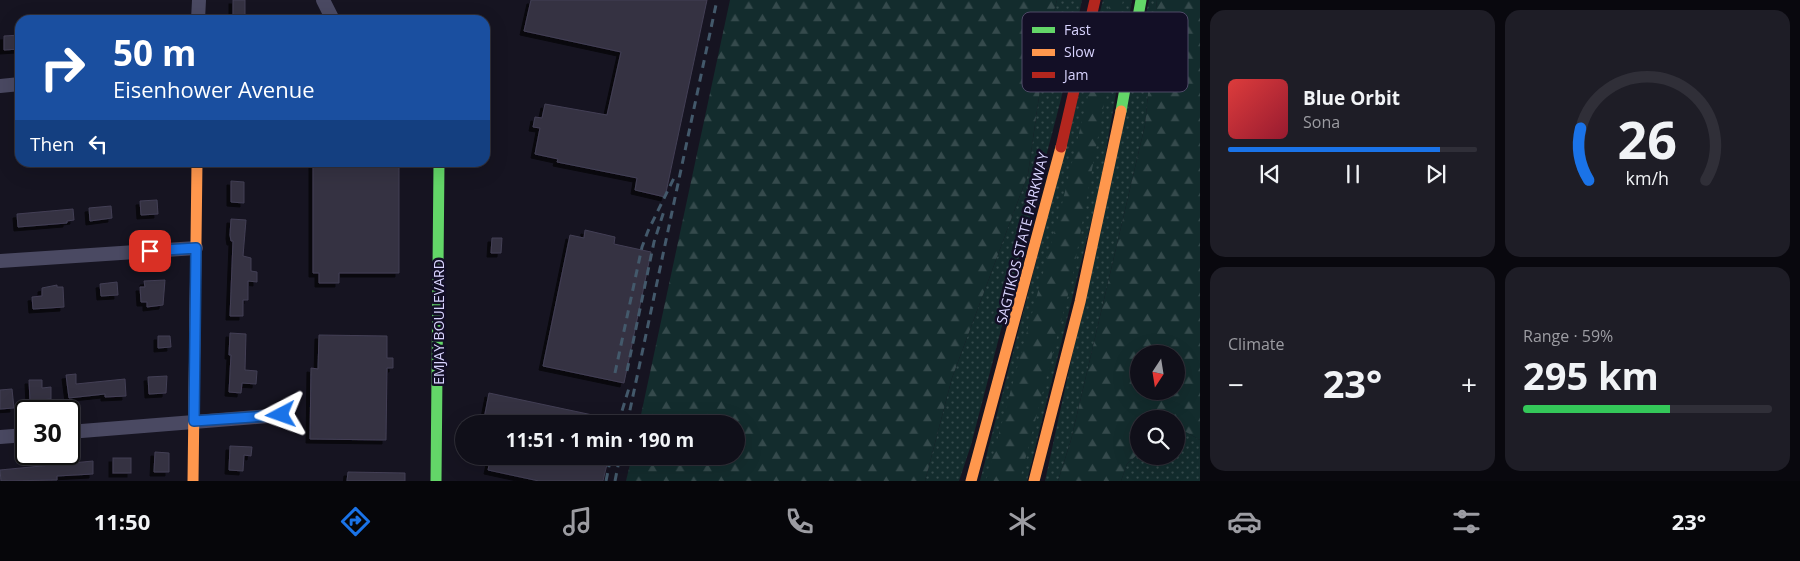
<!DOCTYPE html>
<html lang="en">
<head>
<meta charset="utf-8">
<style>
	:root { --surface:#100f19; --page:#1e1d26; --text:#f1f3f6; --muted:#9c9ca2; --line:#302f38; --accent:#1a73e8 }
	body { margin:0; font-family:"Open Sans",sans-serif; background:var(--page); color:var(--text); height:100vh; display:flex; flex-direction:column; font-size:19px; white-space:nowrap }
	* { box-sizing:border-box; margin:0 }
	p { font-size:16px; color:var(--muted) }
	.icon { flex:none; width:28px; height:28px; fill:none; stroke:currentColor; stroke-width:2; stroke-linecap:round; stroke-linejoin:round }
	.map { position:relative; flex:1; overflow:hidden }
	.details { display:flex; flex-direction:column; gap:10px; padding:10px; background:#09080e; width:600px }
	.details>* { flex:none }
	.guide { position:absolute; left:15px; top:15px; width:475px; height:152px; border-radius:15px; box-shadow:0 5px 20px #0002,0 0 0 1px var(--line); background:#1a4fa0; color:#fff; overflow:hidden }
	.needle { width:32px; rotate:192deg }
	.controls { position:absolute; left:1130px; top:345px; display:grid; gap:10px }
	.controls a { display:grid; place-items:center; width:55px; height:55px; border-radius:50%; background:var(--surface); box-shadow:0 5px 20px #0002,0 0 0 1px var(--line); font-size:25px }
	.speed { position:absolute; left:15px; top:400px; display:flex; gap:10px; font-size:25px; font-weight:700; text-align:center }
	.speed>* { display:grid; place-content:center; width:65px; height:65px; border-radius:50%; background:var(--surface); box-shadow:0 5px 20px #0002,0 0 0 1px var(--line); line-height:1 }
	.speed .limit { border:2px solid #111; border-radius:8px; background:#fff; color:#111 }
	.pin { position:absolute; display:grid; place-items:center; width:42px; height:42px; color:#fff; margin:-21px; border-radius:10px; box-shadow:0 2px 8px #0006 }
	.me { position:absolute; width:55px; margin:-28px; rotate:266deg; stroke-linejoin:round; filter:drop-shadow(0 0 4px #0008) }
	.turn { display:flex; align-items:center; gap:18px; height:105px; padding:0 15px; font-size:22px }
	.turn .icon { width:65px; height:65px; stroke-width:2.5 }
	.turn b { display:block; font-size:35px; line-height:42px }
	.then { display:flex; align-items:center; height:48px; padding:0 15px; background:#0003; gap:10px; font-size:19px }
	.big { font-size:38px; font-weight:700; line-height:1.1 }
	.details .card { flex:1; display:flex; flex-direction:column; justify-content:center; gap:8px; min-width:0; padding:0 18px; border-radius:15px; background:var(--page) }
	.details .dial { align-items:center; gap:0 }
	.dial svg { height:130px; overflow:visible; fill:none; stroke:var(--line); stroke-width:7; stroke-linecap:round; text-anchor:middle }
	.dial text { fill:var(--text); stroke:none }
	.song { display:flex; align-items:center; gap:15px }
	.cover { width:60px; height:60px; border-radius:8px; background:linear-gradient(135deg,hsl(0 70% 55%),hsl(350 70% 35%)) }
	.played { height:5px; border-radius:2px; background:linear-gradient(90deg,var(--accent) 85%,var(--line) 85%) }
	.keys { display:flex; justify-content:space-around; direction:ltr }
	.heat { display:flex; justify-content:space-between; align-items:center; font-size:28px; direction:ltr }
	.charge { height:8px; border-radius:4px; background:linear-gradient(90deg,#34c759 59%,var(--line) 0) }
	.details .tiles { flex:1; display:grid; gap:10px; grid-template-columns:repeat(2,1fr) }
	.trip { position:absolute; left:455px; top:415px; width:290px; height:50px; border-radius:25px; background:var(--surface); box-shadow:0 5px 20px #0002,0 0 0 1px var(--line); font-weight:700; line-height:50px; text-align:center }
	.tab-bar { display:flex; height:80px; justify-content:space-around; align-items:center; background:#06060a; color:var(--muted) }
	.tab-bar .icon { width:35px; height:35px }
	.tab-bar .current { color:var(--accent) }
	.tab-bar b { font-size:22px; color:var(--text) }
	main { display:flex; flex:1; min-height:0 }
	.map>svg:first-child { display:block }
</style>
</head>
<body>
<main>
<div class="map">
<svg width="1200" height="481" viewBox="0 0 1200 481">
	<defs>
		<pattern id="grass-dots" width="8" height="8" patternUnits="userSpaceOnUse" patternTransform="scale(1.25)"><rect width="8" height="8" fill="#132c2d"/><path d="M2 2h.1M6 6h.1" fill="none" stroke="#354a4c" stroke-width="1.8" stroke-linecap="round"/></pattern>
		<pattern id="forest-firs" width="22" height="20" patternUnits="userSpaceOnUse" patternTransform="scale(1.25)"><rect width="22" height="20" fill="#132c2d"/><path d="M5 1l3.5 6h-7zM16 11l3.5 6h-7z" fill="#354a4c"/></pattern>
		<filter id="shadow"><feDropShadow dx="-4" dy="4" stdDeviation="0" flood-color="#0009"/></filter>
	</defs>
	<rect width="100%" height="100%" fill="#161421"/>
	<g fill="url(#grass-dots)">
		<path d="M1057,0h25l-21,99 -90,346 -12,36h-34l27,-103 76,-204 20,-141z"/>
		<path d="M1103,0h29l-32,186 -73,295h-47z"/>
		<path d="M1149,0h8l-12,125 -74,315 -13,41h-13z"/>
		<path d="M1186,432l14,8v41h-79l6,-17 12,-11v3h37v-21z"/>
	</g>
	<g fill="url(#forest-firs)" fill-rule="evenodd">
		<path d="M730,0h327l-9,33 -20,141 -76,204 -27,103h-299l6,-25h104v-32h-97z"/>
		<path d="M1111,0h12l-51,279 -49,189 -4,13h-33l76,-277z"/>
		<path d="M1157,0h43v440l-14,-8 -10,3v-16h-37v34l-12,11 -6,17h-63l13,-41 74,-315zM1139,354h37v37h-37z"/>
	</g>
	<g fill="#343243" stroke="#433f54" filter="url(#shadow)">
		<rect x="233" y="0" width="12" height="16"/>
		<path d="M531,0h176l-42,197 -30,-7 2,-12 -80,-16 1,-3 -23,-5 5,-26 -7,-1 2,-10 7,1 3,-14 62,11 14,-63 -97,-21z"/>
		<path d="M20,35v14l-16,1v-14z"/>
		<path d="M313,162h86v111h-60v10h-20v-10h-6z"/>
		<path d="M231,181l13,1v21l-13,-1z"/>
		<path d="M157,200l1,14 -17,1 -1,-14z"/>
		<path d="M111,206l1,12 -22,3 -1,-13z"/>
		<path d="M73,209l1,11 -7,1v2l-49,4 -1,-13z"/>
		<path d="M231,219l15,1 -3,36 8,2v13l6,1v10l-9,-1v19h-5v16h-13l3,-75h-2l-1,-6z"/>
		<path d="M585,230l30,7 -1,7 37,8 -27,131 -81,-17 27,-131 14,3z"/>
		<path d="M492,238h10l-1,15h-10z"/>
		<path d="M165,280l-2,25 -16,2v-5h-6l-1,-15h5l-1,-6z"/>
		<path d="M117,282l1,13 -17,1 -1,-12z"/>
		<path d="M57,285v2h6l1,20 -31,2 -1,-12 10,-1v-8z"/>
		<path d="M230,333l16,1 -1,36 12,1 -1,13 -14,-1 -1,10 -12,-1 2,-37h-2z"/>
		<path d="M319,335l68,1v22h6v10h-6l-1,72 -76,-1 1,-71 7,1z"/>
		<path d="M158,336h12l1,11 -13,1z"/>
		<path d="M76,374v10l49,-5 1,17 -21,1v-3l-36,4 -3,-23z"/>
		<path d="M167,376l-1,17 -17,1 -1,-17z"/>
		<path d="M29,380h13v8l9,-1v12l-21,2z"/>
		<path d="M12,389l2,19 -14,1v-19z"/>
		<path d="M489,393l127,27v4h-133z"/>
		<path d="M230,446l22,1 -1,9 -7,-1 -1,16 -14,-1z"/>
		<path d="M155,452l14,1v19h-15z"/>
		<path d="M491,456h118l-6,25h-64l-51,-11z"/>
		<rect x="113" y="458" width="18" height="15"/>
		<path d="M93,461v13l-36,2v4l-56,1 -1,-11z"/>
		<path d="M348,472l57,1v8h-58z"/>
	</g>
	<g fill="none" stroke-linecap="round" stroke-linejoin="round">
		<g stroke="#4a4962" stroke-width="14">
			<path d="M323,0l10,20"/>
			<path d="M198,20l1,-20"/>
			<path d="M0,86l20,-2"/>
			<path d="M0,261l196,-13"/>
			<path d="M69,432l212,-17"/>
			<path d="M0,437l26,-2"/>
		</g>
		<g stroke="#63d668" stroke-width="11">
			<path d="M1121,111l20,-111"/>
			<path d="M436,481l3,-319"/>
		</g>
		<g stroke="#ff974d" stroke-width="11">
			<path d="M193,481l4,-319"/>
			<path d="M971,481l90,-334"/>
			<path d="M1034,481l46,-179 41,-191"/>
		</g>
		<path stroke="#b3261e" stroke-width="11" d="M1061,147l34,-147"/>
		<g stroke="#43596b" stroke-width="3" stroke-dasharray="8 6" stroke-linecap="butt">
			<path d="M627,371l27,-129 10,-31"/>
			<path d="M615,373l27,-126 6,-16 26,-53"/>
			<path d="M618,424l11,-36"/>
			<path d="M627,424l90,-424"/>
			<path d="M606,481l5,-25"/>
			<path d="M615,481l5,-25"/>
		</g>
	</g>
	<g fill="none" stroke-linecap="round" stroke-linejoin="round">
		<defs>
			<path id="route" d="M150,251l46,-3 -2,173 87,-6"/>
		</defs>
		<use href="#route" stroke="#114b97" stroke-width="12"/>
		<use href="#route" stroke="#1a73e8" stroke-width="9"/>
	</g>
	<g text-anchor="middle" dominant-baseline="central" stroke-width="5" stroke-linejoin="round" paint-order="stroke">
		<g font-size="14" fill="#d9d4ff" stroke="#130f26">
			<text transform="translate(1022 238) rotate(-76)">SAGTIKOS STATE PARKWAY</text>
			<text transform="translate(438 322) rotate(-90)">EMJAY BOULEVARD</text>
		</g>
	</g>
	<rect x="1022" y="12" width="166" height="80" rx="8" fill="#130f26" stroke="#4e4a67" stroke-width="1"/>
	<rect x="1032" y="27" width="23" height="6" fill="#63d668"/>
	<rect x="1032" y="49" width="23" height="7" fill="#ff974d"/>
	<rect x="1032" y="72" width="23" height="6" fill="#b3261e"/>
	<g font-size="14" fill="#d9d4ff">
		<text x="1064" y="35">Fast</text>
		<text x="1064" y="57">Slow</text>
		<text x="1064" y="80">Jam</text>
	</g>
</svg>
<div class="controls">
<a><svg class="needle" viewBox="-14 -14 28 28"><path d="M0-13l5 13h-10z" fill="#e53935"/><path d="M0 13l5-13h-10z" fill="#9c9ca2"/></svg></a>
<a><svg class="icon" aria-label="search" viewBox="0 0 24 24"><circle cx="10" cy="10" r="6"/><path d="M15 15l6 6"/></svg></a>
</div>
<div class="speed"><div class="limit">30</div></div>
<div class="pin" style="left:150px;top:251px;background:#d93025"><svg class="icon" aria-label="arrive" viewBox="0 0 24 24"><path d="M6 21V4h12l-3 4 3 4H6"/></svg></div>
<svg class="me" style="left:281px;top:415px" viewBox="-20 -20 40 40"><path d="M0-17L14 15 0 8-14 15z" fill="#1a73e8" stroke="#fff" stroke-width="4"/></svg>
<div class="trip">11:51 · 1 min · 190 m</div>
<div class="guide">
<div class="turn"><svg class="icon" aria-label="right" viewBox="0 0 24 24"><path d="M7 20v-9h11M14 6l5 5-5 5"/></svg><div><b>50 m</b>Eisenhower Avenue</div></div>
<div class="then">Then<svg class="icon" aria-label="left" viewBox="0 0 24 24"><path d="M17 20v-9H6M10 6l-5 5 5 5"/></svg></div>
</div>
</div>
<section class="details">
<div class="tiles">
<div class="card">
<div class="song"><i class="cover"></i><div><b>Blue Orbit</b><p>Sona</p></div></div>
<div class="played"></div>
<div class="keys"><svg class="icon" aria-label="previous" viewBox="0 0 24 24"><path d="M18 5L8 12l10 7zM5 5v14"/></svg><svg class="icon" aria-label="pause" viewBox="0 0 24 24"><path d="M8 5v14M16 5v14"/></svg><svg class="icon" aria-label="next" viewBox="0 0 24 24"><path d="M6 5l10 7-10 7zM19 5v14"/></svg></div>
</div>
<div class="card dial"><svg viewBox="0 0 100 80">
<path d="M14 69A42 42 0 1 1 86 69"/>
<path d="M14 69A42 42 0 0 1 9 37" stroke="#1a73e8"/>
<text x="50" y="56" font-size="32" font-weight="700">26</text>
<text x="50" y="72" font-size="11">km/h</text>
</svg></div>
<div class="card"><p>Climate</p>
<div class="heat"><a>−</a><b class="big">23°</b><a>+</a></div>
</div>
<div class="card"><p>Range · 59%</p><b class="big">295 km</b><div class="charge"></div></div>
</div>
</section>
</main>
<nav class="tab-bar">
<b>11:50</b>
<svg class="icon current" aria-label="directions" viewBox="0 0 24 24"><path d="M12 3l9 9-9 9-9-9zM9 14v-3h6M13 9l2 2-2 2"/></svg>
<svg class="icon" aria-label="music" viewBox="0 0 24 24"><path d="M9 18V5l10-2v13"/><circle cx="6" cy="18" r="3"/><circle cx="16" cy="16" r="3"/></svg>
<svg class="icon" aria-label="phone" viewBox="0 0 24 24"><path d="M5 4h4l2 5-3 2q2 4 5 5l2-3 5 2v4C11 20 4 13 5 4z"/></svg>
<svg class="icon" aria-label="climate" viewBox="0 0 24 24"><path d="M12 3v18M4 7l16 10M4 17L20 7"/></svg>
<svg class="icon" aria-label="car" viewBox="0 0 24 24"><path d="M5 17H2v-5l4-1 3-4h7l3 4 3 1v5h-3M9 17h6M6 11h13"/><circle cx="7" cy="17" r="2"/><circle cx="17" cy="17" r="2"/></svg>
<svg class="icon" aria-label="filters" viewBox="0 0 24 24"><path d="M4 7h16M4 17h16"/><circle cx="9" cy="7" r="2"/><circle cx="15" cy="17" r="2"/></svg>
<b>23°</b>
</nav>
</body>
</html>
